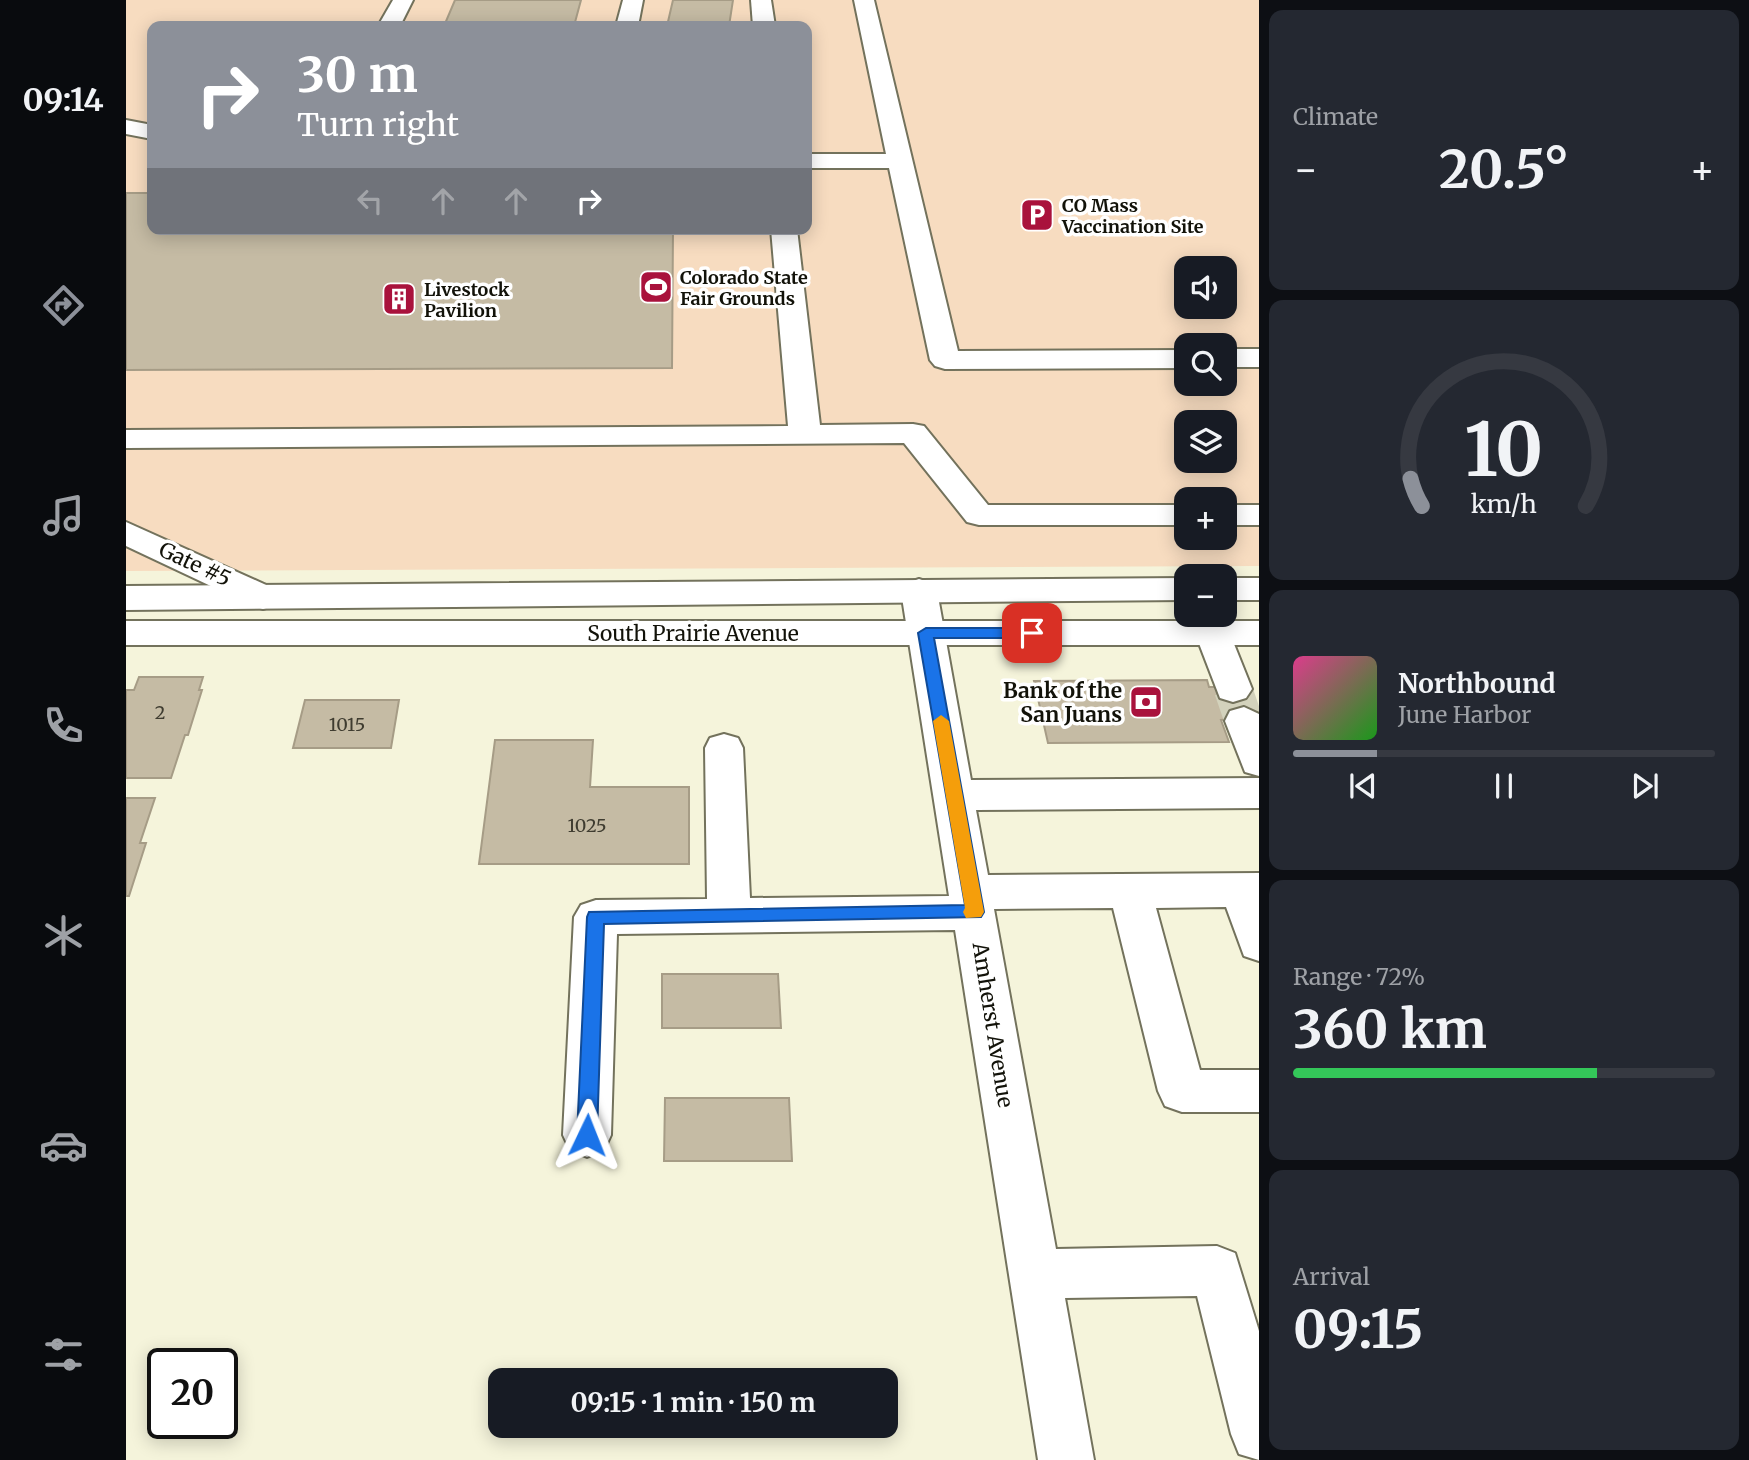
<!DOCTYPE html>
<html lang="en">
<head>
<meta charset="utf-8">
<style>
	:root { --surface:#171b24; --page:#242831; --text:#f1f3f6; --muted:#9ea1a6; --line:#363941; --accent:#8c9099 }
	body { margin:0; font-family:Merriweather,serif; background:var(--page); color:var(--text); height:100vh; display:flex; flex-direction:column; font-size:26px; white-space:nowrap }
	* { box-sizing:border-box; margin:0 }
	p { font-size:23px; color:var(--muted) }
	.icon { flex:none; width:38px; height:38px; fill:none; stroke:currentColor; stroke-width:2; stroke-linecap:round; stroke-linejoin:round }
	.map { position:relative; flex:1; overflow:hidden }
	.panel { display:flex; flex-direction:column; gap:10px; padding:10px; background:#0d0f14; width:490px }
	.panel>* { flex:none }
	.top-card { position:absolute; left:21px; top:21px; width:665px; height:214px; border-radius:14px; box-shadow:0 4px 18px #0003; background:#8c9099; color:#fff; overflow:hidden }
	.buttons { position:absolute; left:1048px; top:256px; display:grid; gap:14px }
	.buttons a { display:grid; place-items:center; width:63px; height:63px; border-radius:14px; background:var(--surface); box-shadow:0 4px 18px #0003; font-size:35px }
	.speed { position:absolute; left:21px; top:1348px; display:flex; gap:14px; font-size:35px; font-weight:700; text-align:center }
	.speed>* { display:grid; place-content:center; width:91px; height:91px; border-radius:50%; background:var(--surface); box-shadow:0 4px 18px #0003; line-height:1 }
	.speed .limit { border:4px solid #111; border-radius:10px; background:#fff; color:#111 }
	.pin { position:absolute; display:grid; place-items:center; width:60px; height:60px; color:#fff; margin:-30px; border-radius:14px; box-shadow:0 4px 10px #0006 }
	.me { position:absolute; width:77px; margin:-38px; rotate:2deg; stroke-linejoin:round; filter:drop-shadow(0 0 5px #0008) }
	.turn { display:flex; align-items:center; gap:24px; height:147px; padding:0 35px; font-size:32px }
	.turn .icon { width:91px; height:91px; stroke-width:2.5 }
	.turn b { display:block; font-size:49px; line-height:60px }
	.lanes { display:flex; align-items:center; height:66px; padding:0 35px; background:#0003; justify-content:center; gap:35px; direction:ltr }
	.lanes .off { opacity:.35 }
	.big { font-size:52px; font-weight:700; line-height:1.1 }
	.panel .tile { flex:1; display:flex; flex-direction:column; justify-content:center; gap:10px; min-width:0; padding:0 24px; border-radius:14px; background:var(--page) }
	.panel .dial { align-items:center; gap:0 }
	.dial svg { height:182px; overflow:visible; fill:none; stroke:var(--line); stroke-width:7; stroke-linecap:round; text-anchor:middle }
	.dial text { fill:var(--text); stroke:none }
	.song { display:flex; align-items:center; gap:21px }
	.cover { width:84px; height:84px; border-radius:10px; background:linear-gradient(135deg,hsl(330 70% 55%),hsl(120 70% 35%)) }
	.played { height:7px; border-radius:4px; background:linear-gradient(90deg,var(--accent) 20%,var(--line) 20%) }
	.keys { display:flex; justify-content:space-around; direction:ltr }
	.heat { display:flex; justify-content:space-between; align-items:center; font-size:38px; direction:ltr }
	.charge { height:10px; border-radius:5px; background:linear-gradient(90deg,#34c759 72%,var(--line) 0) }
	.trip { position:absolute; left:362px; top:1368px; width:410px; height:70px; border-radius:14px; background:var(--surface); box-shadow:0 4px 18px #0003; font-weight:700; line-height:70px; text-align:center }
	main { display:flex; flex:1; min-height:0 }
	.dock { display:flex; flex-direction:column; width:126px; justify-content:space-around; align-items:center; background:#090b0e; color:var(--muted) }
	.dock .icon { width:49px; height:49px }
	.dock .active { color:var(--accent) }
	.dock b { font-size:32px; color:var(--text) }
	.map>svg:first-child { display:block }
</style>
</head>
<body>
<main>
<nav class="dock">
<b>09:14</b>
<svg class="icon active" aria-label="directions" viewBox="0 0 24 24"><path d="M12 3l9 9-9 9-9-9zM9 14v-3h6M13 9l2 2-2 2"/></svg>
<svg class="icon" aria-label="music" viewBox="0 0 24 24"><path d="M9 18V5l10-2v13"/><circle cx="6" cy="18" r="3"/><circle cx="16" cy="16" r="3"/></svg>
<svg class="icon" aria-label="phone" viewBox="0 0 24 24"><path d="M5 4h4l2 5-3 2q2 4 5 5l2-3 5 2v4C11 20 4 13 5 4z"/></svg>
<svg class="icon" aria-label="climate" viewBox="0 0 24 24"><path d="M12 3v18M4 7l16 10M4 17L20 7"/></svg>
<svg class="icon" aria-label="car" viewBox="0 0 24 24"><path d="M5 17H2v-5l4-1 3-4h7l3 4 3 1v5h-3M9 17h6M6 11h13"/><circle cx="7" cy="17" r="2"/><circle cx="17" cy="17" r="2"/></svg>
<svg class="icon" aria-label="filters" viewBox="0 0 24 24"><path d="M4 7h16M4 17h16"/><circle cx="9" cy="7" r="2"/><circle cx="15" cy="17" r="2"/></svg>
</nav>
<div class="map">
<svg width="1133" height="1460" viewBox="0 0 1133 1460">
	<rect width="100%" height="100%" fill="#f5f4db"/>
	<path fill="#f7dcc0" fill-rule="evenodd" d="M0,0h1133v566l-1133,5zM26,26h655v203h-655zM1060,268h39v38h-39zM1060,345h39v38h-39zM1060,422h39v38h-39zM1060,499h39v38h-39z"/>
	<g fill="#c5bba4" stroke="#a69c86" stroke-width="2">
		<path d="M329,0h126l-7,26h-130z"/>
		<path d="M547,0h60l-4,26h-62z"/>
		<path d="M0,193h26v36h521l-1,139 -546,2z"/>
		<path d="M13,677h64l-4,13h3l-14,45h-3l-14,43h-45v-88h8z"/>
		<path d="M1081,680l2,7h39l11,31 -38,2 8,22 -181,1 -14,-62z"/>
		<path d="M179,700h94l-8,48h-98z"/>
		<path d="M369,740h98l-3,47h99v77h-210z"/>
		<path d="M0,798h29l-15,45h6l-17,53h-3z"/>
		<path d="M536,974h116l3,54h-119z"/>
		<path d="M539,1098h124l3,63h-128z"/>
	</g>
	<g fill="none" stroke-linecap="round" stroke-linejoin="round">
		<path stroke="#d3d2bc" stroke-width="38" stroke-dasharray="38 19" stroke-linecap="butt" d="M1107,689l11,32"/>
		<defs>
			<g id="minor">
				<path d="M267,0h20l-13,26h-22z"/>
				<path d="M497,0h20l-5,26h-22z"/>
				<path d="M625,0h20l4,26h-22z"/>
				<path d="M728,0h20l84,351 228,-1v18l-241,1 -10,-3 -5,-6 -41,-192h-82v-14h79z"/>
				<path d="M0,120l26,5v14l-26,-5z"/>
				<path d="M645,229h26l23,196 93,-1 11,2 64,79h198v20h-207l-12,-3 -63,-79 -778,5v-18l662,-4z"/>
				<rect x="1099" y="349" width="34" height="18"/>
				<rect x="1099" y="505" width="34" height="20"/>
				<path d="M0,522l149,67 6,8 -6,8 -12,4 -12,-4 -125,-59z"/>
				<path d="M793,579l12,4 6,8 34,189 288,-2v30l-283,2 12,65 271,-2v88l-15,-5 -18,-49 -70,1 44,162h59v42h-77l-17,-6 -7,-15 -45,-183 -119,1 62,340 161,-3 18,7 24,78v129l-20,-6 -8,-20 -34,-138 -132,2 29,162h-56l-83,-530 -338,4 -6,201 -7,15 -17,7 -17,-7 -7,-15 11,-218 7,-12 15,-5 111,-1 -2,-151 5,-10 14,-4 14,4 5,10 7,150 199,-2 -48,-305 6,-8z"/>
				<path d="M1087,621l13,3 26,65 -6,9 -13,4 -13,-4 -25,-65 5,-9z"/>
				<path d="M1118,707l15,7v62l-14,-4 -20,-51 5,-10z"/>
			</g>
			<g id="major">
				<path d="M1060,578v22l-1060,10v-24z"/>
				<rect x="1099" y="578" width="34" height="22"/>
				<rect x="0" y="621" width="1133" height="24"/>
			</g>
		</defs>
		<use href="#minor" stroke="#73725c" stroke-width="4"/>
		<use href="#major" stroke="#73725c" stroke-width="4"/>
		<use href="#minor" fill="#fff" fill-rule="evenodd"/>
		<use href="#major" fill="#fff" fill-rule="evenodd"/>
	</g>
	<path fill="#1a73e8" stroke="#114b97" stroke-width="2" d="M800,628h106l8,5 -8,5h-98l50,274 -3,5 -377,7 -7,211 -2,7 -8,2 -7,-2 -3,-7 10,-218 2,-5 376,-7 -47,-272z"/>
	<path fill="#f59e0b" d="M815,715l8,6 35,191 -3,5 -15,1 -3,-6 2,-4 -32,-187z"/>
	<defs>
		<symbol id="parking-square" viewBox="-11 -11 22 22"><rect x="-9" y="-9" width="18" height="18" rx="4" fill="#a9123c" stroke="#fff"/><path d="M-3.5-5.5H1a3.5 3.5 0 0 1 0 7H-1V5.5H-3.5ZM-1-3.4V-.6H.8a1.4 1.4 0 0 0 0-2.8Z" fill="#fff"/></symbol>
		<symbol id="stadium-square" viewBox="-11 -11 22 22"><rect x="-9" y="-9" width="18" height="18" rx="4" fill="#a9123c" stroke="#fff"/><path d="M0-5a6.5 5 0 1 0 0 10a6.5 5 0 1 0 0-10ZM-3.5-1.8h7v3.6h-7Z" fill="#fff"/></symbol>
		<symbol id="building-square" viewBox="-11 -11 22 22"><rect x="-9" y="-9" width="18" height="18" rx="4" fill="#a9123c" stroke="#fff"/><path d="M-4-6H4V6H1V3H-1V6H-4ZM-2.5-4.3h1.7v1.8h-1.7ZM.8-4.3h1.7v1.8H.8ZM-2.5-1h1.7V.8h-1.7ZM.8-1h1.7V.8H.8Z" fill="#fff"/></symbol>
		<symbol id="bank-square" viewBox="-11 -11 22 22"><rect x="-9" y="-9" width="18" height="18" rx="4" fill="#a9123c" stroke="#fff"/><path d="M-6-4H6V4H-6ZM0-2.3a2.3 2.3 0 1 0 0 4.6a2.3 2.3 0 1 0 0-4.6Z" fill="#fff"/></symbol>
	</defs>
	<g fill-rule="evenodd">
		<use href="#parking-square" x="892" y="196" width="38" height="38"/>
		<use href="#stadium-square" x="511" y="268" width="38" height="38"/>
		<use href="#building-square" x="254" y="280" width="38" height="38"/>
		<use href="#bank-square" x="1001" y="683" width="38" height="38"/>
	</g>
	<g text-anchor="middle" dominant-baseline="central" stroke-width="7" stroke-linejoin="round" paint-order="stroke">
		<g font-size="18" font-weight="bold" fill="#121209" stroke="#fff" text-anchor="start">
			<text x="936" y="205">CO Mass<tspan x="936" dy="21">Vaccination Site</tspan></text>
			<text x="554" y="277">Colorado State<tspan x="554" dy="21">Fair Grounds</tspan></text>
			<text x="298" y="289">Livestock<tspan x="298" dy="21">Pavilion</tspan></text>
		</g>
		<g font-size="18" fill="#3f3c30">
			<text x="34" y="712">2</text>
			<text x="221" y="724">1015</text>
			<text x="461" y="825">1025</text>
		</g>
		<g font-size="21" fill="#121209" stroke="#fff">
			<text transform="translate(69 564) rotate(25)">Gate #5</text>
			<text x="567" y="633">South Prairie Avenue</text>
			<text transform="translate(867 1025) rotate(81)">Amherst Avenue</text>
		</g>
		<g font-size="21" font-weight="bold" fill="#121209" stroke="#fff" text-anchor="end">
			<text x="996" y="690">Bank of the<tspan x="996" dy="24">San Juans</tspan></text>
		</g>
	</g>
</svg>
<div class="buttons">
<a><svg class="icon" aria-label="sound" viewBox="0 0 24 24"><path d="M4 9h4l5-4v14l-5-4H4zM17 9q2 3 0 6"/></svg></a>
<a><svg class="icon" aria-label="search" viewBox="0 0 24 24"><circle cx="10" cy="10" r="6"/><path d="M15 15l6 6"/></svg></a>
<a><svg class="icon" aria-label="layers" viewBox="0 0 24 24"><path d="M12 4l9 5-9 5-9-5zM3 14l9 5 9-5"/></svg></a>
<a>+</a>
<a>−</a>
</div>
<div class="speed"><div class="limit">20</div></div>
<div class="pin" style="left:906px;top:633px;background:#d93025"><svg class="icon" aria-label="arrive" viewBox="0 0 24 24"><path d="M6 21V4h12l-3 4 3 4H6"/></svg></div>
<svg class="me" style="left:461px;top:1135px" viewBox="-20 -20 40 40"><path d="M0-17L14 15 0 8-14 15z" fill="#1a73e8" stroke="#fff" stroke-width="4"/></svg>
<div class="trip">09:15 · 1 min · 150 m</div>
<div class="top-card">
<div class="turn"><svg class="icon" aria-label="right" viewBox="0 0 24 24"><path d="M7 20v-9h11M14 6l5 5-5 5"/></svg><div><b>30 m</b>Turn right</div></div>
<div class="lanes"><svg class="icon off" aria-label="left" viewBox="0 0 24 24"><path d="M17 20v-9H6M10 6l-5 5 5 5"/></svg><svg class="icon off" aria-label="ahead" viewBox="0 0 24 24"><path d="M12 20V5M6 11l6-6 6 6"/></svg><svg class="icon off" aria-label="ahead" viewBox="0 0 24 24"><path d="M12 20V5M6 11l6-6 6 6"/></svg><svg class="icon" aria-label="right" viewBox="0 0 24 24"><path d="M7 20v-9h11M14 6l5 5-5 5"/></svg></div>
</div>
</div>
<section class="panel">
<div class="tile"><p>Climate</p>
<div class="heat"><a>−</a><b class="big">20.5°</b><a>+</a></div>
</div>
<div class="tile dial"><svg viewBox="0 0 100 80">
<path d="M14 69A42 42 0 1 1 86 69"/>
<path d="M14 69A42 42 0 0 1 9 57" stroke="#8c9099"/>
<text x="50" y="56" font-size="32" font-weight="700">10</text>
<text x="50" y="72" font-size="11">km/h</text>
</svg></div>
<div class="tile">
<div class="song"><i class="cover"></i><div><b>Northbound</b><p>June Harbor</p></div></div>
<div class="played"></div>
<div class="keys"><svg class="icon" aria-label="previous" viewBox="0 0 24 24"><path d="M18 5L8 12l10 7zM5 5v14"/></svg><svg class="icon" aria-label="pause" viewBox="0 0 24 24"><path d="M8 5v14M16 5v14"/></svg><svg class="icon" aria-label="next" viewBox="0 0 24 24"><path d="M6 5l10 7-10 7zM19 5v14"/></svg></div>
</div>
<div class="tile"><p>Range · 72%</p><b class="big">360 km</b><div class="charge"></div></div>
<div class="tile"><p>Arrival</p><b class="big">09:15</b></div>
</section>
</main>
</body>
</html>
